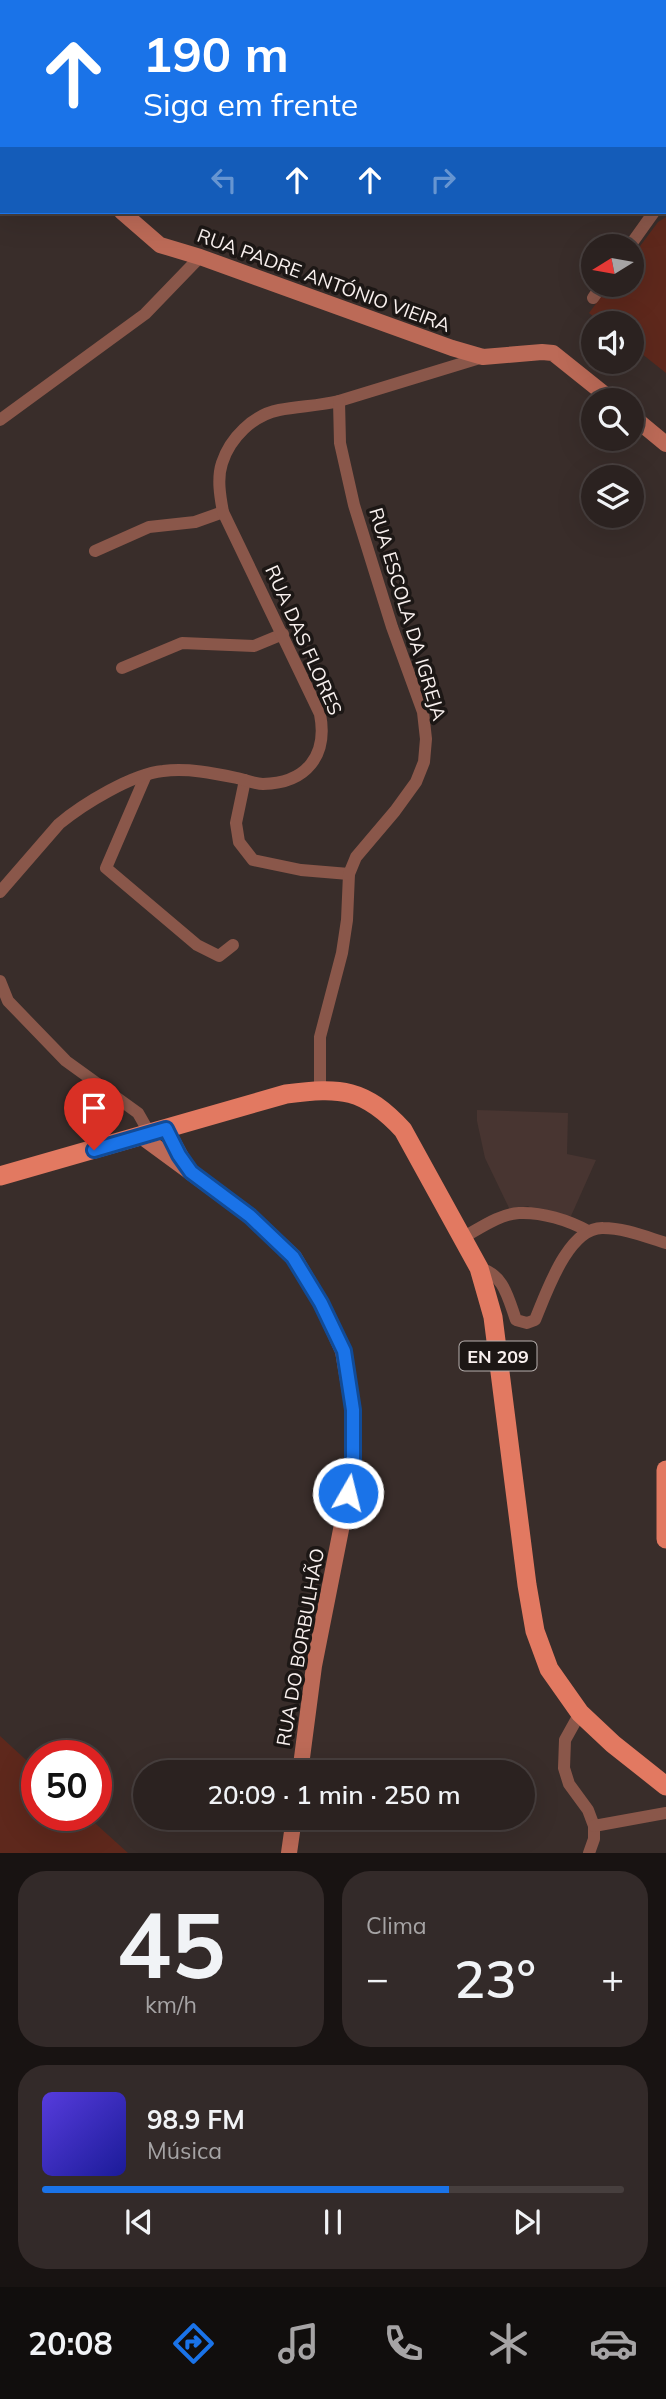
<!DOCTYPE html>
<html lang="pt">
<head>
<meta charset="utf-8">
<style>
	:root { --surface:#2b2220; --page:#332a29; --text:#f1f3f6; --muted:#a6a4a5; --line:#473f3e; --accent:#1a73e8 }
	body { margin:0; font-family:Mulish,sans-serif; background:var(--page); color:var(--text); height:100vh; display:flex; flex-direction:column; font-size:26px; white-space:nowrap }
	* { box-sizing:border-box; margin:0 }
	p { font-size:23px; color:var(--muted) }
	.icon { flex:none; width:38px; height:38px; fill:none; stroke:currentColor; stroke-width:2; stroke-linecap:round; stroke-linejoin:round }
	.map { position:relative; height:1853px; overflow:hidden }
	.sheet { display:flex; flex-direction:column; gap:18px; padding:18px; background:#181312; flex:1 }
	.sheet>* { flex:none }
	.top-card { position:absolute; left:0px; top:0px; width:667px; height:214px; box-shadow:0 7px 28px #0002,0 0 0 2px var(--line); background:#1a73e8; color:#fff; overflow:hidden }
	.needle { width:46px; rotate:259deg }
	.tools { position:absolute; left:581px; top:234px; display:grid; gap:14px }
	.tools a { display:grid; place-items:center; width:63px; height:63px; border-radius:50%; background:var(--surface); box-shadow:0 7px 28px #0002,0 0 0 2px var(--line); font-size:35px }
	.speed { position:absolute; left:21px; top:1740px; display:flex; gap:14px; font-size:35px; font-weight:700; text-align:center }
	.speed>* { display:grid; place-content:center; width:91px; height:91px; border-radius:50%; background:var(--surface); box-shadow:0 7px 28px #0002,0 0 0 2px var(--line); line-height:1 }
	.speed .limit { border:10px solid #d22; background:#fff; color:#111 }
	.pin { position:absolute; display:grid; place-items:center; width:60px; height:60px; color:#fff; margin:-72px -30px; border-radius:50% 50% 50% 0; rotate:-45deg; box-shadow:0 0 7px #0007 }
	.pin .icon { rotate:45deg }
	.me { position:absolute; width:77px; margin:-38px; rotate:8deg; stroke-linejoin:round; filter:drop-shadow(0 0 5px #0008) }
	.turn { display:flex; align-items:center; gap:24px; height:147px; padding:0 28px; font-size:32px }
	.turn .icon { width:91px; height:91px; stroke-width:2.5 }
	.turn b { display:block; font-size:49px; line-height:60px }
	.lanes { display:flex; align-items:center; height:66px; padding:0 28px; background:#0003; justify-content:center; gap:35px; direction:ltr }
	.lanes .off { opacity:.35 }
	.big { font-size:52px; font-weight:600; line-height:1.1 }
	.sheet .widget { flex:1; display:flex; flex-direction:column; justify-content:center; gap:10px; min-width:0; padding:0 24px; border-radius:28px; background:var(--page) }
	.sheet .dial { align-items:center; gap:0 }
	.dial b { font-size:91px; line-height:1 }
	.song { display:flex; align-items:center; gap:21px }
	.cover { width:84px; height:84px; border-radius:10px; background:linear-gradient(135deg,hsl(250 70% 55%),hsl(240 70% 35%)) }
	.played { height:7px; border-radius:4px; background:linear-gradient(90deg,var(--accent) 70%,var(--line) 70%) }
	.keys { display:flex; justify-content:space-around; direction:ltr }
	.heat { display:flex; justify-content:space-between; align-items:center; font-size:38px; direction:ltr }
	.sheet .tiles { flex:1; display:grid; gap:18px; grid-template-columns:1fr 1fr }
	.widget:last-child { grid-column:span 2 }
	.trip { position:absolute; left:133px; top:1760px; width:402px; height:70px; border-radius:35px; background:var(--surface); box-shadow:0 7px 28px #0002,0 0 0 2px var(--line); font-weight:600; line-height:70px; text-align:center }
	.dock { display:flex; height:112px; justify-content:space-around; align-items:center; background:#110e0d; color:var(--muted) }
	.dock .icon { width:49px; height:49px }
	.dock .selected { color:var(--accent) }
	.dock b { font-size:32px; color:var(--text) }
	.map>svg:first-child { display:block }
</style>
</head>
<body>
<div class="map">
<svg width="666" height="1853" viewBox="0 0 666 1853">
	<rect width="100%" height="100%" fill="#392d2a"/>
	<path fill="#483531" d="M477,1110l91,3 -1,41 29,6 -25,56 -35,-4 -8,-6 -18,4 -25,-52 -8,-37z"/>
	<g fill="#5e281c">
		<path d="M666,217v156l-34,-27v-22h-29l-14,-11 21,-28h22v-28l26,-35z"/>
		<path d="M0,1736l37,34v45h49l42,38h-128z"/>
	</g>
	<g fill="none" stroke-linecap="round" stroke-linejoin="round">
		<g stroke="#3d0b02" stroke-width="24">
			<path d="M187,0l1,2"/>
			<path d="M665,35l1,-2"/>
		</g>
		<g stroke="#8a574a" stroke-width="12">
			<path d="M665,195l1,-2"/>
			<path d="M629,247l25,-35"/>
			<path d="M593,298l9,-13"/>
			<path d="M0,420l145,-106 55,-57"/>
			<path d="M95,551l54,-24 46,-5 28,-10"/>
			<path d="M122,668l60,-25 72,3 29,-12"/>
			<path d="M146,775l-40,93 91,77 22,11 14,-11"/>
			<path d="M245,780l-9,43 3,19 14,18 48,10 48,4"/>
			<path d="M0,892l59,-68c24,-20 73,-50 104,-53 25,-3 50,2 74,7 8,2 18,6 26,6 44,-1 65,-29 57,-70l-97,-202c-3,-16 -6,-34 -1,-49 8,-25 31,-48 57,-53 20,-4 40,-4 60,-9l144,-44"/>
			<path d="M0,981l8,20 58,60 72,52 12,21"/>
			<path d="M320,1089v-52l22,-84 5,-33 2,-46 7,-17 39,-46 21,-29 8,-20 2,-23 -3,-27 -31,-85 -38,-122 -14,-62 -1,-42"/>
			<path d="M462,1238c17,-9 37,-24 57,-25 23,-1 49,7 69,18"/>
			<path d="M479,1268c25,6 29,30 37,52l11,3 8,-3c11,-26 33,-93 68,-92 21,0 43,9 63,15"/>
			<path d="M580,1713l-15,27 -1,28 5,16 19,26 6,16v13l-5,14"/>
			<path d="M594,1826l72,-13"/>
		</g>
		<g stroke="#bc6a57" stroke-width="16">
			<path d="M0,105l2,2"/>
			<path d="M122,212l38,33 40,12 252,91 31,9 59,-5 11,1 60,48"/>
			<path d="M632,416l34,28"/>
			<path d="M166,1129l19,35"/>
			<path d="M141,1136l109,80 44,41 27,46 22,48 10,59v59l-39,197 -14,107"/>
			<path d="M289,1853l5,-35"/>
		</g>
		<g stroke="#e27961" stroke-width="19">
			<path d="M497,0l2,2"/>
			<path d="M665,120l1,1"/>
			<path d="M0,1176l286,-82c55,-7 78,-6 117,36l76,138 14,49 34,268 8,46 14,38 31,44 33,31 53,42"/>
			<path d="M666,1470v69"/>
		</g>
	</g>
	<g fill="none" stroke-linecap="round" stroke-linejoin="round">
		<defs>
			<path id="route" d="M94,1150l72,-21 13,26 12,17 59,44 43,41 28,46 23,48 9,59v59l-5,24"/>
		</defs>
		<use href="#route" stroke="#114b97" stroke-width="18"/>
		<use href="#route" stroke="#1a73e8" stroke-width="12"/>
	</g>
	<g text-anchor="middle" dominant-baseline="central" stroke-width="7" stroke-linejoin="round" paint-order="stroke">
		<rect fill="#1c1715" stroke="#b7b0ae" stroke-width="2" x="459.5" y="1341.5" width="77" height="29" rx="5"/>
		<g font-size="18" font-weight="bold" fill="#f9f1ef">
			<text x="498" y="1356">EN 209</text>
		</g>
		<g font-size="19" fill="#f9f1ef" stroke="#1c1715">
			<text transform="translate(324 280) rotate(20)">RUA PADRE ANTÓNIO VIEIRA</text>
			<text transform="translate(408 614) rotate(73)">RUA ESCOLA DA IGREJA</text>
			<text transform="translate(304 640) rotate(66)">RUA DAS FLORES</text>
			<text transform="translate(300 1647) rotate(-80)">RUA DO BORBULHÃO</text>
		</g>
	</g>
</svg>
<div class="tools">
<a><svg class="needle" viewBox="-14 -14 28 28"><path d="M0-13l5 13h-10z" fill="#e53935"/><path d="M0 13l5-13h-10z" fill="#a6a4a5"/></svg></a>
<a><svg class="icon" aria-label="sound" viewBox="0 0 24 24"><path d="M4 9h4l5-4v14l-5-4H4zM17 9q2 3 0 6"/></svg></a>
<a><svg class="icon" aria-label="search" viewBox="0 0 24 24"><circle cx="10" cy="10" r="6"/><path d="M15 15l6 6"/></svg></a>
<a><svg class="icon" aria-label="layers" viewBox="0 0 24 24"><path d="M12 4l9 5-9 5-9-5zM3 14l9 5 9-5"/></svg></a>
</div>
<div class="speed"><div class="limit">50</div></div>
<div class="pin" style="left:94px;top:1150px;background:#d93025"><svg class="icon" aria-label="arrive" viewBox="0 0 24 24"><path d="M6 21V4h12l-3 4 3 4H6"/></svg></div>
<svg class="me" style="left:348px;top:1493px" viewBox="-20 -20 40 40"><circle r="17" fill="#1a73e8" stroke="#fff" stroke-width="3"/><path d="M0-11L8 9 0 5-8 9z" fill="#fff"/></svg>
<div class="trip">20:09 · 1 min · 250 m</div>
<div class="top-card">
<div class="turn"><svg class="icon" aria-label="ahead" viewBox="0 0 24 24"><path d="M12 20V5M6 11l6-6 6 6"/></svg><div><b>190 m</b>Siga em frente</div></div>
<div class="lanes"><svg class="icon off" aria-label="left" viewBox="0 0 24 24"><path d="M17 20v-9H6M10 6l-5 5 5 5"/></svg><svg class="icon" aria-label="ahead" viewBox="0 0 24 24"><path d="M12 20V5M6 11l6-6 6 6"/></svg><svg class="icon" aria-label="ahead" viewBox="0 0 24 24"><path d="M12 20V5M6 11l6-6 6 6"/></svg><svg class="icon off" aria-label="right" viewBox="0 0 24 24"><path d="M7 20v-9h11M14 6l5 5-5 5"/></svg></div>
</div>
</div>
<section class="sheet">
<div class="tiles">
<div class="widget dial"><b>45</b><p>km/h</p></div>
<div class="widget"><p>Clima</p>
<div class="heat"><a>−</a><b class="big">23°</b><a>+</a></div>
</div>
<div class="widget">
<div class="song"><i class="cover"></i><div><b>98.9 FM</b><p>Música</p></div></div>
<div class="played"></div>
<div class="keys"><svg class="icon" aria-label="previous" viewBox="0 0 24 24"><path d="M18 5L8 12l10 7zM5 5v14"/></svg><svg class="icon" aria-label="pause" viewBox="0 0 24 24"><path d="M8 5v14M16 5v14"/></svg><svg class="icon" aria-label="next" viewBox="0 0 24 24"><path d="M6 5l10 7-10 7zM19 5v14"/></svg></div>
</div>
</div>
</section>
<nav class="dock">
<b>20:08</b>
<svg class="icon selected" aria-label="directions" viewBox="0 0 24 24"><path d="M12 3l9 9-9 9-9-9zM9 14v-3h6M13 9l2 2-2 2"/></svg>
<svg class="icon" aria-label="music" viewBox="0 0 24 24"><path d="M9 18V5l10-2v13"/><circle cx="6" cy="18" r="3"/><circle cx="16" cy="16" r="3"/></svg>
<svg class="icon" aria-label="phone" viewBox="0 0 24 24"><path d="M5 4h4l2 5-3 2q2 4 5 5l2-3 5 2v4C11 20 4 13 5 4z"/></svg>
<svg class="icon" aria-label="climate" viewBox="0 0 24 24"><path d="M12 3v18M4 7l16 10M4 17L20 7"/></svg>
<svg class="icon" aria-label="car" viewBox="0 0 24 24"><path d="M5 17H2v-5l4-1 3-4h7l3 4 3 1v5h-3M9 17h6M6 11h13"/><circle cx="7" cy="17" r="2"/><circle cx="17" cy="17" r="2"/></svg>
</nav>
</body>
</html>
